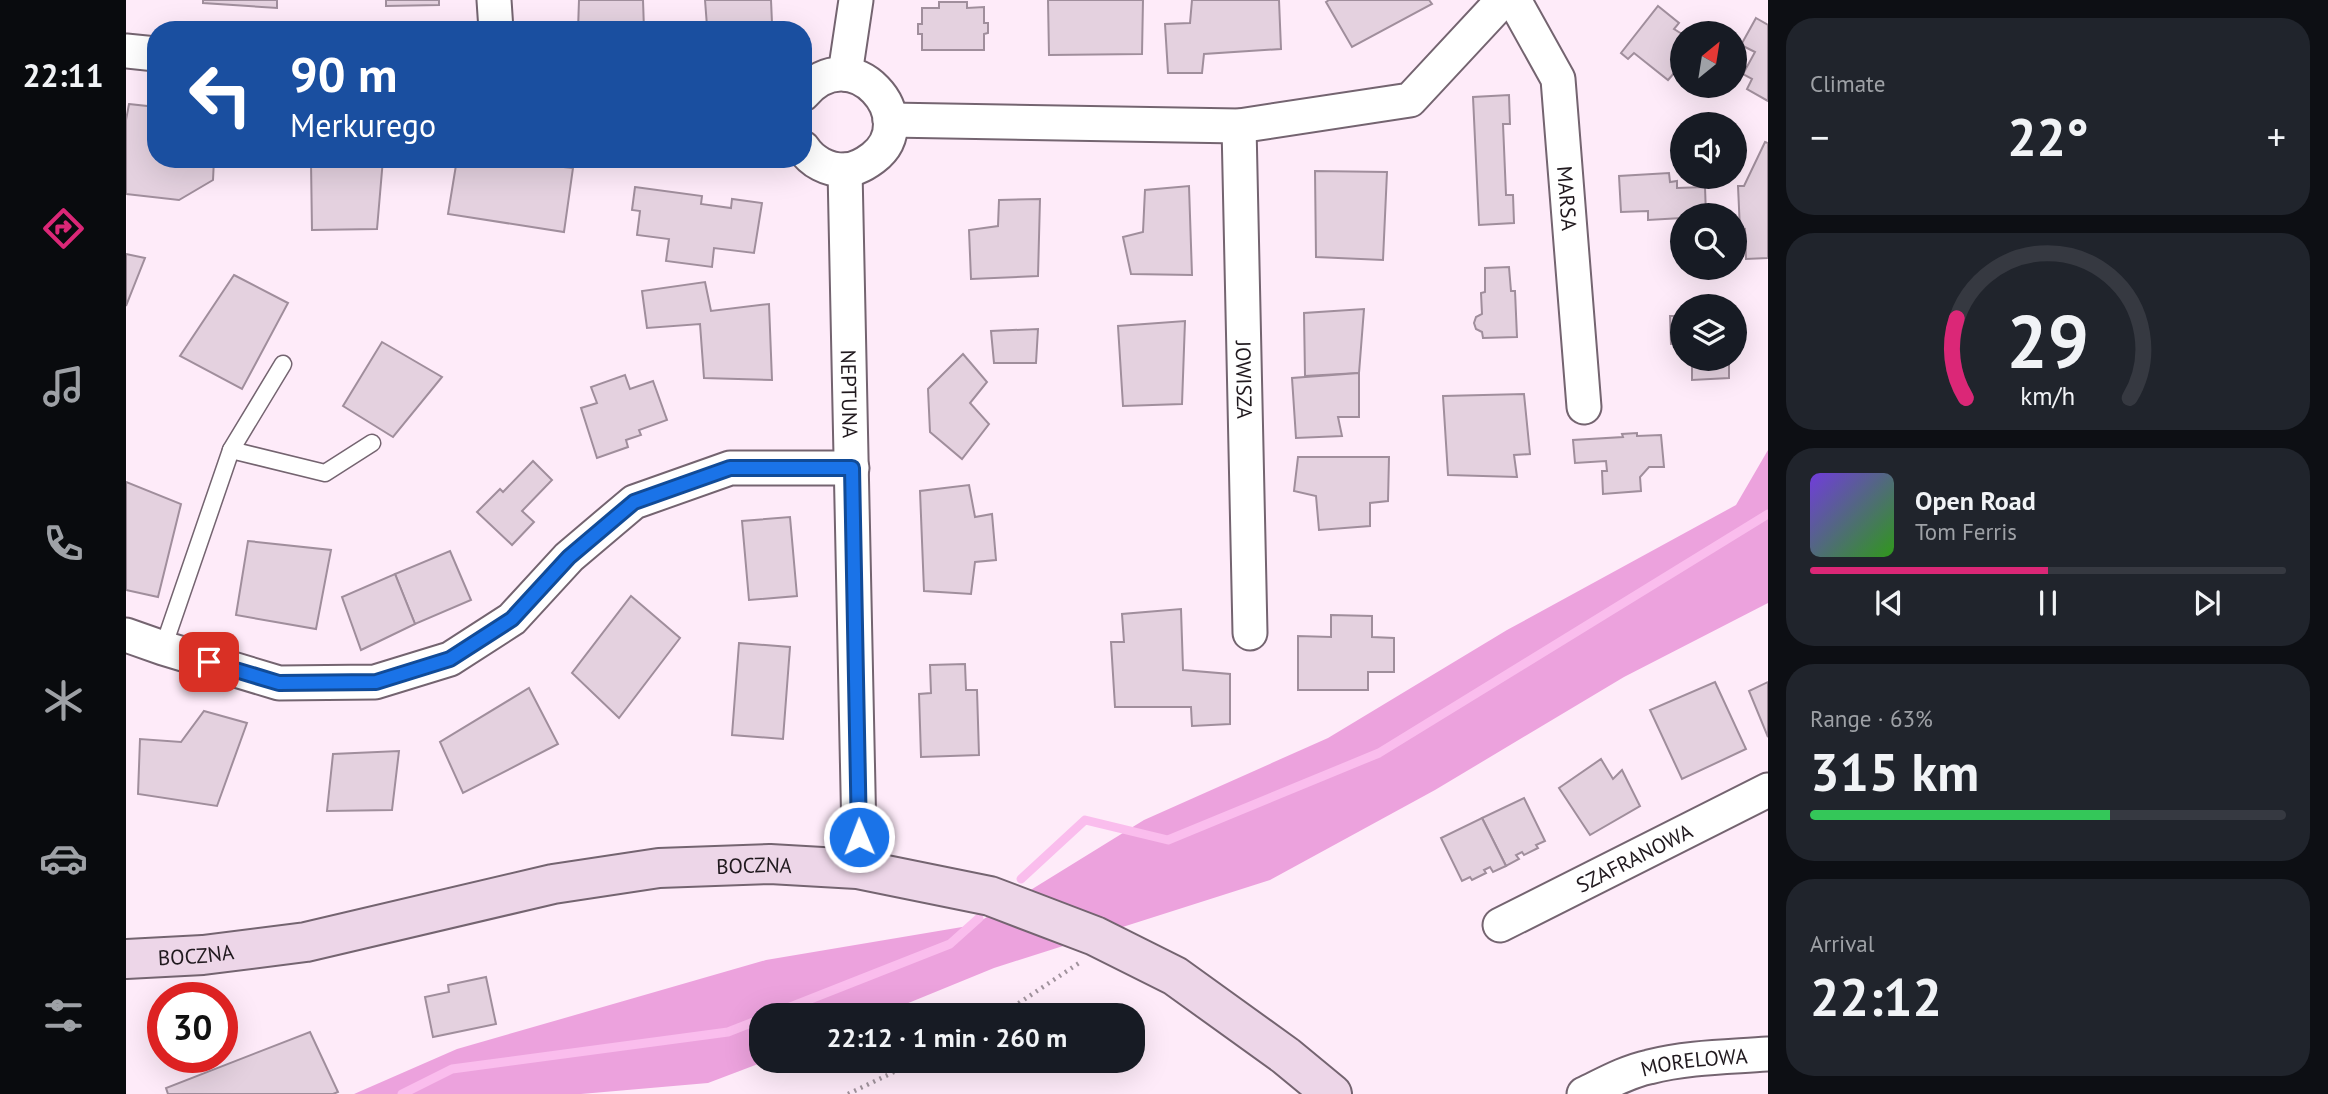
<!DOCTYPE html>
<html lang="en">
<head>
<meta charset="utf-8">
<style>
	:root { --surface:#171b24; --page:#20242c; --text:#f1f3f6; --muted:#9ea1a6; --line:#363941; --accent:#db2777 }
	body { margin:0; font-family:"PT Sans",sans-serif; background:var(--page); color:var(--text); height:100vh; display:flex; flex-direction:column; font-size:26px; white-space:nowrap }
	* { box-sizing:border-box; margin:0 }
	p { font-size:23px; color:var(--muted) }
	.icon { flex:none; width:38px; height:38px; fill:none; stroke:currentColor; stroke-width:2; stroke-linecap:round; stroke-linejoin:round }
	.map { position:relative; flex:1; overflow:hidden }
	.panel { display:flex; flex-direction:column; gap:18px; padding:18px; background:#0d0f14; width:560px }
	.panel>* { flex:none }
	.hud { position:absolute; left:21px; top:21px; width:665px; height:147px; border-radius:28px; box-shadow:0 7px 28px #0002; background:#1a4fa0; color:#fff; overflow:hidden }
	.needle { width:46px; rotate:30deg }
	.fabs { position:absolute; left:1544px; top:21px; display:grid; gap:14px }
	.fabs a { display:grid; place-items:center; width:77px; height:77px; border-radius:50%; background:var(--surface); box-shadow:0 7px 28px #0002; font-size:35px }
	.speed { position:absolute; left:21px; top:982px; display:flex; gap:14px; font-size:35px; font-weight:700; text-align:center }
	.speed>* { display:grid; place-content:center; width:91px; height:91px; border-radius:50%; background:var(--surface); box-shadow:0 7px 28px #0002; line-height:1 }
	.speed .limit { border:10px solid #d22; background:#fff; color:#111 }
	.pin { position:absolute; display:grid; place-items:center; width:60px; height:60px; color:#fff; margin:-30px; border-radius:14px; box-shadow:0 4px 10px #0006 }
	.me { position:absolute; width:77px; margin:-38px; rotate:359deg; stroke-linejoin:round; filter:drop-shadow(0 0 5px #0008) }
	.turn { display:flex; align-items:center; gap:24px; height:147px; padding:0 28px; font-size:32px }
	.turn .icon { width:91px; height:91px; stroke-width:2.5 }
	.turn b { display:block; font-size:49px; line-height:60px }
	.big { font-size:52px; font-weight:600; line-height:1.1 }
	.panel .tile { flex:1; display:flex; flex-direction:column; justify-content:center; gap:10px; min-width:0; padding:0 24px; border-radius:28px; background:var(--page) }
	.panel .dial { align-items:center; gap:0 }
	.dial svg { height:182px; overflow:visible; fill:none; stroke:var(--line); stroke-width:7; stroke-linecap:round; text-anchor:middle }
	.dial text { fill:var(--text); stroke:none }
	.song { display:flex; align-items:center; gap:21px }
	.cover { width:84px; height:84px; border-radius:10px; background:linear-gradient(135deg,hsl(260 70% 55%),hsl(110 70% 35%)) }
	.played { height:7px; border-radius:4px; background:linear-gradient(90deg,var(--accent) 50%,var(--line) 50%) }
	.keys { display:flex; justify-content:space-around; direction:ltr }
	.heat { display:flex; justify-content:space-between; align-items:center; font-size:38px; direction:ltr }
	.charge { height:10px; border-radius:5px; background:linear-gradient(90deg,#34c759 63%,var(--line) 0) }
	.trip { position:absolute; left:623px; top:1003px; width:396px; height:70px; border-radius:28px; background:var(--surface); box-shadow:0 7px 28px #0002; font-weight:600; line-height:70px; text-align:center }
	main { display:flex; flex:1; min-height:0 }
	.tabs { display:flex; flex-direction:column; width:126px; justify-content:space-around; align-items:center; background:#090b0e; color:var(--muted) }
	.tabs .icon { width:49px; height:49px }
	.tabs .active { color:var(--accent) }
	.tabs b { font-size:32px; color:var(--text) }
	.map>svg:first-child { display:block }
</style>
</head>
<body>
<main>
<nav class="tabs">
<b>22:11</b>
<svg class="icon active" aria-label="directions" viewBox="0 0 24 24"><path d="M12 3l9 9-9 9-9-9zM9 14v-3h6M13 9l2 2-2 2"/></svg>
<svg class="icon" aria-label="music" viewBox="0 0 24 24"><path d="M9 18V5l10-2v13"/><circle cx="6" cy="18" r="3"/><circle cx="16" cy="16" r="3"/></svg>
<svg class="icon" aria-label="phone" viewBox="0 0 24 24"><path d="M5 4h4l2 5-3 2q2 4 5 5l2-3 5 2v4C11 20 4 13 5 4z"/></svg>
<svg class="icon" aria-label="climate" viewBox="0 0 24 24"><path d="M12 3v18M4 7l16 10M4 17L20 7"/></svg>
<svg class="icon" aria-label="car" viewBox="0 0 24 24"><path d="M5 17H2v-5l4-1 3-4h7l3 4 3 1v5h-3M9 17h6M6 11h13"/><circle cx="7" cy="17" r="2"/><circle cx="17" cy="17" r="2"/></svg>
<svg class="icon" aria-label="filters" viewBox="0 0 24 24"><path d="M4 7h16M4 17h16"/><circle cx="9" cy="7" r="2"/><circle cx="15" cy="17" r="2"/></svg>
</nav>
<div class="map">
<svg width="1642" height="1094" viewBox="0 0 1642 1094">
	<rect width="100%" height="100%" fill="#feebf9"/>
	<path fill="#eca2dd" d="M1642,450v153l-144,74 -189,113 -165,90 -276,88 -115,47h-118v45l5,1 -58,22 -127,11h-227l103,-45 309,-89 208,-35 170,-105 184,-82 179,-108 229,-125z"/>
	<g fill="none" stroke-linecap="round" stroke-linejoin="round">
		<g stroke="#fabded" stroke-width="9">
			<path d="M895,879l64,-59 83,20 211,-87 389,-239"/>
			<path d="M644,1015l180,-71 29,-26"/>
			<path d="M276,1094l50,-25 276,-37 33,-13"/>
		</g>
	</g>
	<g fill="#e4d1df" stroke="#a08e9c" stroke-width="2">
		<path d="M77,0h74v8l-74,-5z"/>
		<path d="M260,0h53v5l-53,1z"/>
		<path d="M453,0h64l1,30h-66z"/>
		<path d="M579,0h66l1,23 -65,3z"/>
		<path d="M922,0h95l-1,54 -93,1z"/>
		<path d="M1066,0h87l2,49 -77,5 -2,19h-34l-3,-49 25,-1z"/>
		<path d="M1203,0h100l3,4 -80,43 -26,-45z"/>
		<path d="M813,2h28v6l17,-1v16h4v10l-4,1v16h-62v-16h-4v-10h4v-16h17z"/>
		<path d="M1532,6l21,17 -5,6 8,5v30l-14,16 -34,-27 -6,6 -7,-6z"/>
		<path d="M1630,18l12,7v76l-21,-12 5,-10 -9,-5 12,-22 -14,-7z"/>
		<path d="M1383,95l1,29h-7l3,71h7l1,28 -35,2 -6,-128z"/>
		<path d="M3,104l27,3v52h58l-1,21 -34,20 -53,-6v-74z"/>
		<path d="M1639,142l3,1v115l-22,1 -1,-30 -5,1 -2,-44h6z"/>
		<path d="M212,159h45l-6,70 -65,1 -1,-68z"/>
		<path d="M331,159h28l88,9 -9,64 -116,-18z"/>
		<path d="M1189,171l72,1 -4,88 -67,-3z"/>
		<path d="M1543,173l1,9 7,-1v7l28,-1 1,28h-24v3l-34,2v-9l-27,1 -2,-36z"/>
		<path d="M1063,186l3,89 -61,-1 -8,-37 20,-5 2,-42z"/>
		<path d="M509,187l67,9 -1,8 30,4 1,-9 30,4 -8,50 -40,-5 -2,19 -46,-6 3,-22 -32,-4 3,-24 -8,-1z"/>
		<path d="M914,199l-2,77 -67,3 -2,-49 29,-4 1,-26z"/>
		<path d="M0,254l19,4 -19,48z"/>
		<path d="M1383,267l2,24h4l2,46 -34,1 -1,-6 -6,-3 -2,-6 2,-6 6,-3 -1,-21 4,-1v-24z"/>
		<path d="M108,275l54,28 -46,86 -62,-33z"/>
		<path d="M579,282l6,29 58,-7 3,76 -68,-2 -4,-54 -53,4 -5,-37z"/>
		<path d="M1573,300l24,1v5h-35v-3h11z"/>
		<path d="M1238,309l-5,64 -54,3 -1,-63z"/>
		<path d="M1544,316h12v27l-11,1z"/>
		<path d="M1059,321l-3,83 -59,2 -5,-80z"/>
		<path d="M912,329l-2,34h-42l-3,-32z"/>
		<path d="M256,342l60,35 -49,60 -50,-31z"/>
		<path d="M837,354l24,28 -17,21 19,21 -27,35 -32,-27 -2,-43z"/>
		<path d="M1566,359h37v19l-37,2z"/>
		<path d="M1233,373v44h-21l4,19 -46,2 -4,-60z"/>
		<path d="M499,375l5,14 23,-8 14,39 -28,10 2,5 -15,5 2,7 -31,11 -16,-50 16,-5 -6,-16z"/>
		<path d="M1398,394l6,60 -16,1 3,22 -69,-2 -5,-79z"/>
		<path d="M1511,433v3l24,-1 3,32h-15l-9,10 1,14 -38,3 -1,-23h5l-1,-10 -31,2 -2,-23 50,-3 -1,-3z"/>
		<path d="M1172,457h91l-1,44 -18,2v23l-51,4 -3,-34 -22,-5z"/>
		<path d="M407,461l19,19 -30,31 12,11 -22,23 -35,-33 23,-23 3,3z"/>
		<path d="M0,482l55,22 -23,93 -32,-7z"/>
		<path d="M843,485l6,32 17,-3 4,46 -21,2 -4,32 -47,-3 -4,-100z"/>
		<path d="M664,517l7,79 -48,4 -7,-79z"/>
		<path d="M122,541l83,9 -15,79 -80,-14z"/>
		<path d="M324,551l21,49 -56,24 -20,-50z"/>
		<path d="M269,574l20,50 -54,26 -19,-53z"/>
		<path d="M505,596l49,42 -61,80 -47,-45z"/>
		<path d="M1055,609l2,61 47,4v50l-38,2 -1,-19h-76l-4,-65h13l-2,-28z"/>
		<path d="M1205,615l41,1v21l22,1v34h-26v18h-70v-54l33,1z"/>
		<path d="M613,643l51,4 -7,92 -51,-4z"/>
		<path d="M839,664l1,26h11l2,65 -58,2 -2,-63 12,-1 -1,-28z"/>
		<path d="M1589,682l31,67 -64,30 -32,-69z"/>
		<path d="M1642,682v55l-19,-46z"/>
		<path d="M403,688l29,56 -95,49 -23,-51z"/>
		<path d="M78,711l43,12 -30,83 -79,-12 2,-55 41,3z"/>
		<path d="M273,751l-7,59 -65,1 6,-57z"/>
		<path d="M1475,759l12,20 9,-9 18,36 -50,29 -31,-47z"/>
		<path d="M1398,798l21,43 -9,4 2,3 -14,7 -2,-3 -6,3 3,4 -13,7 -24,-48z"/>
		<path d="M1356,818l24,48 -13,6 -3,-5 -6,3 2,3 -14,7 -2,-3 -8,4 -21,-43z"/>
		<path d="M360,977l10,47 -63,13 -8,-40 24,-5 -1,-7z"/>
		<path d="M184,1032l28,60 -5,2h-165l-2,-6z"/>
	</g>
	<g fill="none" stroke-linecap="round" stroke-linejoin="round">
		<defs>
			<g id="lane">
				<path d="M105,450l52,-86"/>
				<path d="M37,648l68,-198 94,23 47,-30"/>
			</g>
			<g id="street">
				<path d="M368,0l2,30"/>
				<path id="s1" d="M1388,0l44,79 26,328"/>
				<path d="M0,51l30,3"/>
				<path d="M719,74l11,-74"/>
				<path d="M677,94c49,-58 121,25 70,64 -8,6 -18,12 -29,12 -16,0 -32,-8 -41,-22"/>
				<path d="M764,120l349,6 171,-26 93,-100"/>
				<path id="s2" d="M1113,126l11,507"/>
				<path id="s3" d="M719,170l14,667 -2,32"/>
				<path d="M0,635l37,13 116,35 96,-1 75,-23 62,-40 57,-62 65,-55 96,-34h122"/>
				<path id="s4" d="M1374,925l268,-135"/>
				<path id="s5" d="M1458,1094c21,-10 42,-22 65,-27 39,-10 80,-10 119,-13"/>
			</g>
			<g id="secondary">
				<path id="s6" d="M0,959l77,-4 103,-13 247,-58 106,-16 111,-4 87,5 133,27 105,40 80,40 111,80 46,38"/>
			</g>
		</defs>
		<use href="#lane" stroke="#746470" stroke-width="19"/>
		<use href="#street" stroke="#746470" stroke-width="37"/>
		<use href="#secondary" stroke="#746470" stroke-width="42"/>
		<g stroke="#a1939d" stroke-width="4.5" stroke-dasharray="2 5" stroke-linecap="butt">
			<path d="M875,1015l78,-52"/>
			<path d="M722,1094l71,-34"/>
		</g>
		<use href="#lane" stroke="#fff" stroke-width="16"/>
		<use href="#street" stroke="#fff" stroke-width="33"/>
		<use href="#secondary" stroke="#edd6e8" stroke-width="38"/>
	</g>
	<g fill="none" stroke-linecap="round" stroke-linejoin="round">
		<defs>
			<path id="route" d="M83,662l70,21 97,-1 74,-23 62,-40 57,-62 65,-55 96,-34h122l7,369"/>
		</defs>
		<use href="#route" stroke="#114b97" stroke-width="18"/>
		<use href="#route" stroke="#1a73e8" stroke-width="12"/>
	</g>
	<g text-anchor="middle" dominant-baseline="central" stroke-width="5" stroke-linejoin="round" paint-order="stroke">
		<g font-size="21" fill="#20191e" stroke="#fff">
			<text stroke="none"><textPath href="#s1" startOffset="210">MARSA</textPath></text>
			<text stroke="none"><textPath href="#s2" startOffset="254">JOWISZA</textPath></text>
			<text stroke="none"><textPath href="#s3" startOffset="224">NEPTUNA</textPath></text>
			<text stroke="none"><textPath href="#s4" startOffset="150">SZAFRANOWA</textPath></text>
			<text stroke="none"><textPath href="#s6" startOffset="637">BOCZNA</textPath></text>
			<text stroke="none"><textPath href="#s6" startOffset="70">BOCZNA</textPath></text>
			<text stroke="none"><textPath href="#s5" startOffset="116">MORELOWA</textPath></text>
		</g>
	</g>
</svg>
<div class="fabs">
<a><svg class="needle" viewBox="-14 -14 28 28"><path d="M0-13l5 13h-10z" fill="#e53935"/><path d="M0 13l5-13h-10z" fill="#9ea1a6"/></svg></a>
<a><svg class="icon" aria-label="sound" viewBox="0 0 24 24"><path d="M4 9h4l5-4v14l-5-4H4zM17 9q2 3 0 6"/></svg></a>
<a><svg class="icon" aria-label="search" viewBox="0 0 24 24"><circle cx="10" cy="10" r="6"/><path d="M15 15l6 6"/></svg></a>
<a><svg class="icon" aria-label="layers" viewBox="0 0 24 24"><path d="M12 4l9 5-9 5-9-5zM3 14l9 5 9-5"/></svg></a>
</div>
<div class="speed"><div class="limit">30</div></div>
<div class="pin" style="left:83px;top:662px;background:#d93025"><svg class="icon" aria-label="arrive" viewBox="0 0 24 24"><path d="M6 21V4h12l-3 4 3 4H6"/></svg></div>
<svg class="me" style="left:733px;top:837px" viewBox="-20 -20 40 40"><circle r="17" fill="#1a73e8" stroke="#fff" stroke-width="3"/><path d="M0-11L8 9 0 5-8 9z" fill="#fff"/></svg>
<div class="trip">22:12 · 1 min · 260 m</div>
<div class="hud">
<div class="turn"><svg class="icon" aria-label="left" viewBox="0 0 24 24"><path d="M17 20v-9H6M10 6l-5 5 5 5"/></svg><div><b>90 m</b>Merkurego</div></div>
</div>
</div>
<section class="panel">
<div class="tile"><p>Climate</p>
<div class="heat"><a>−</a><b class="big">22°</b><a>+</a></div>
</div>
<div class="tile dial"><svg viewBox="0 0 100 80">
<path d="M14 69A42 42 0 1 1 86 69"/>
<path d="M14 69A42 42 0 0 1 10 34" stroke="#db2777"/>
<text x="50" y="56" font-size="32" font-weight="700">29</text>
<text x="50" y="72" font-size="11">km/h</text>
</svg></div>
<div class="tile">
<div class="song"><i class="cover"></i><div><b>Open Road</b><p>Tom Ferris</p></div></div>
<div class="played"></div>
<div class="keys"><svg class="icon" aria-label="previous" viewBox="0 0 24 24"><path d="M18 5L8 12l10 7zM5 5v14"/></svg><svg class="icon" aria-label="pause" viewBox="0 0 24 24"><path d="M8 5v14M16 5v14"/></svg><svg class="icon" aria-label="next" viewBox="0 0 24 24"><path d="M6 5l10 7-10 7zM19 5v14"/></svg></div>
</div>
<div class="tile"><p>Range · 63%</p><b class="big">315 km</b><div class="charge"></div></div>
<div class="tile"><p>Arrival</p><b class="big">22:12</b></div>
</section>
</main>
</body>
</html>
